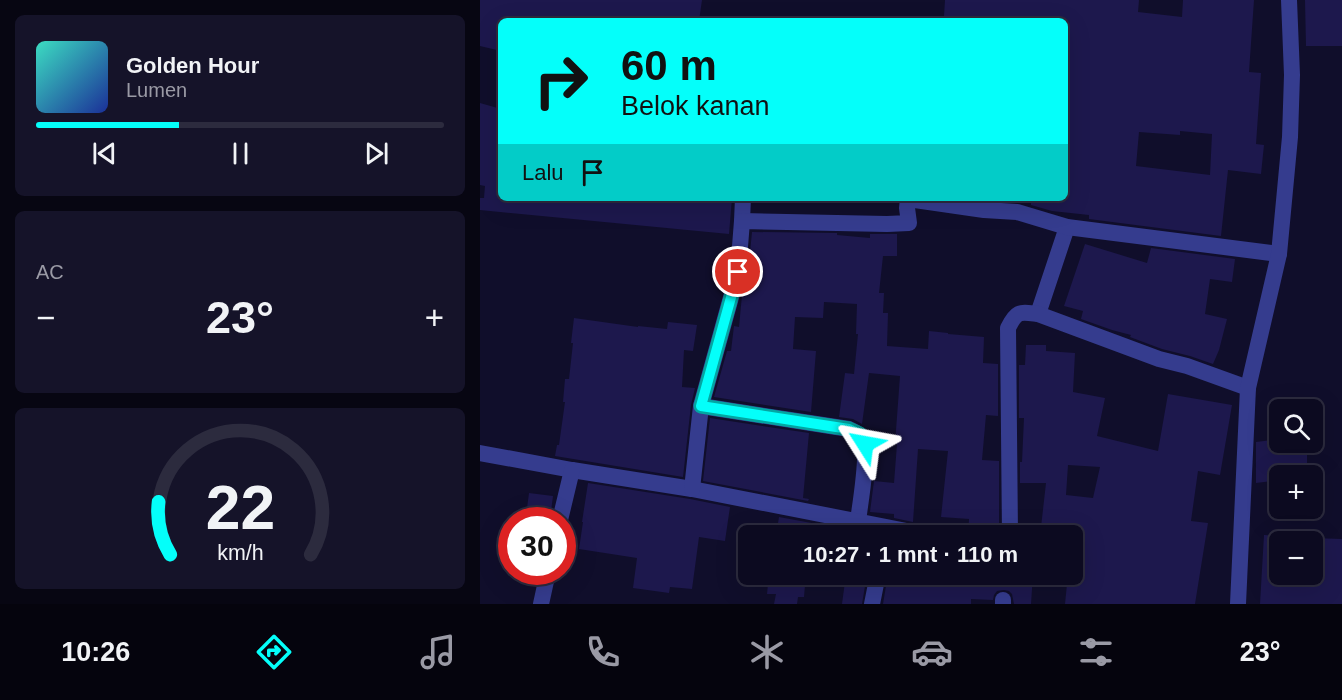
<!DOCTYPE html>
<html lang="id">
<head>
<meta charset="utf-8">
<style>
	:root { --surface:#0c0a20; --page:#151329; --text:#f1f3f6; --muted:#9a9aa5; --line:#2c2b3e; --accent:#04fffa }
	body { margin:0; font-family:Helvetica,sans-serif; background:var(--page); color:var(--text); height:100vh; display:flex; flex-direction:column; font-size:22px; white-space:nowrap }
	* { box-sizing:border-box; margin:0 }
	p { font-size:20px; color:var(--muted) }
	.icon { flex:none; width:33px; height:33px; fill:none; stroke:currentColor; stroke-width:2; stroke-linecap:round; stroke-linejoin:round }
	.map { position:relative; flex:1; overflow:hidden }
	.drawer { display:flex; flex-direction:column; gap:15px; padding:15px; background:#070612; width:480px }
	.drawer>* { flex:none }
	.banner { position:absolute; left:18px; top:18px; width:570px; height:183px; border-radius:9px; box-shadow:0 6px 24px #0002,0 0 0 2px var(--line); background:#04fffa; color:#111; overflow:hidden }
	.controls { position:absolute; left:789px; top:399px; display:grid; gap:12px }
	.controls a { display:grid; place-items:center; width:54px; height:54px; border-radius:9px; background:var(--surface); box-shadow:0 6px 24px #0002,0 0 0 2px var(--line); font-size:30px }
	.speed { position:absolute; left:18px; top:507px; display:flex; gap:12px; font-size:30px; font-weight:700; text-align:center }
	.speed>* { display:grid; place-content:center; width:78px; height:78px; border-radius:50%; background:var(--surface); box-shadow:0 6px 24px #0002,0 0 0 2px var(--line); line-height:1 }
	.speed .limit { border:9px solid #d22; background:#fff; color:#111 }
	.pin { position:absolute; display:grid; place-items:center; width:51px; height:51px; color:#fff; margin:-26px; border:3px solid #fff; border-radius:50%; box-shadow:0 2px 6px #0007 }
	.me { position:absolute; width:66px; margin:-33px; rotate:304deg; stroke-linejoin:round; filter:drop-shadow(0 0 4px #0008) }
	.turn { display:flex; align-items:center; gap:21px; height:126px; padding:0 24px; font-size:27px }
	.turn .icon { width:78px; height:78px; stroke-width:2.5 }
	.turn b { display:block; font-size:42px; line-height:51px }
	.then { display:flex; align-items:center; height:57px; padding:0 24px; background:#0003; gap:12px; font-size:22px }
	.big { font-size:45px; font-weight:600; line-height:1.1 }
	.drawer .tile { flex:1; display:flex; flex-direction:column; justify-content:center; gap:9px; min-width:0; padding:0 21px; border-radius:9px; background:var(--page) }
	.drawer .dial { align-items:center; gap:0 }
	.dial svg { height:156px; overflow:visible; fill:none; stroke:var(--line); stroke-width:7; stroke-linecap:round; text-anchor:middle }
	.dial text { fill:var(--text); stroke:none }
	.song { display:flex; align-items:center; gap:18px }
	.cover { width:72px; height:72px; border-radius:9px; background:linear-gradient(135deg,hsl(170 70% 55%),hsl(230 70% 35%)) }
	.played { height:6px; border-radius:3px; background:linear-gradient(90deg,var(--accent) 35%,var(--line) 35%) }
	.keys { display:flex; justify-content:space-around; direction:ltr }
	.heat { display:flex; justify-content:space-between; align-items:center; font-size:33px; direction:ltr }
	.trip { position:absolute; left:258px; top:525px; width:345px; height:60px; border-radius:9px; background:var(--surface); box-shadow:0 6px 24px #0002,0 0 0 2px var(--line); font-weight:600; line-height:60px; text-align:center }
	.tabs { display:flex; height:96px; justify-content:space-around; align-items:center; background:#05040d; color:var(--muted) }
	.tabs .icon { width:42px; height:42px }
	.tabs .selected { color:var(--accent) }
	.tabs b { font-size:27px; color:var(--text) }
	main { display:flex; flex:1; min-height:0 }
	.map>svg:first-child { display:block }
</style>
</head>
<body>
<main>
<section class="drawer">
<div class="tile">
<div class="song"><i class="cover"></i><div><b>Golden Hour</b><p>Lumen</p></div></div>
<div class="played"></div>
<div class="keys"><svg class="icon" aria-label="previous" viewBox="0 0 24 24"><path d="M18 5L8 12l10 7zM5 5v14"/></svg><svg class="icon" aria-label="pause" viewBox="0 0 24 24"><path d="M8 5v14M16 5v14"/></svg><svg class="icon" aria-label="next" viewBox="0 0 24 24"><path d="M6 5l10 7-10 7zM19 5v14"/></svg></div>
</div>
<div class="tile"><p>AC</p>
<div class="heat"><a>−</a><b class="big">23°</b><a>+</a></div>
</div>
<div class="tile dial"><svg viewBox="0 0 100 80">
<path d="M14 69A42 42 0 1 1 86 69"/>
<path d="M14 69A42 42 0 0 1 8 42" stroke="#04fffa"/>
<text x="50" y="56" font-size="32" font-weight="700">22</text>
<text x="50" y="72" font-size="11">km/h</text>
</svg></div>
</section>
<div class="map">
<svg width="862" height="604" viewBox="0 0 862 604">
	<rect width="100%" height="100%" fill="#100e2b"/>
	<g fill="#1d184d" fill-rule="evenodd">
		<path d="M0,0h222l-3,21h-64l-27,-5 -1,5h-106v30l-21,-5z"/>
		<path d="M465,0h194l-1,12 44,5 1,-17h71l-5,72 12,1 -5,71 8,1 -3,29 -33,-4 -7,66 -132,-17v-4l-37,-4 -21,-6v-7h34v-87l4,-36h-4v-54h-53l-37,-3v2l-31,-4zM700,131l32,3 -2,41 -74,-9 3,-34 41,3z"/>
		<path d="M825,0h37v46h-36z"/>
		<path d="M0,103l21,6v89h231l-3,36 -249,-24v-12h4l1,-12 -5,-1z"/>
		<path d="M272,232l85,1v2l33,3v-4h27v22h-14l-4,37h5l-1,20h5l-1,33 41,3 1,-18 19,2v1l36,3 -1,26 15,1v52l-12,-1 -4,45 17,1v75h-31l1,-17 -28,-2 7,-66 -30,-2 -5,73 -19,-4v-4l-24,-2 4,-31 20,2 3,-39h-2l5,-68 -31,-3 -7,51 -9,-5 -14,-2 6,-44 9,1 4,-40h-2l1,-30 -33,-2 -1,16 -28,-1 -2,32 23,2 -5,61 -97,-15 13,-46h4l3,-25 5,1 3,-32 6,-22z"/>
		<path d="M605,244l62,19 4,-15 84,11 -3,23 -22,-3 -5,35 22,5 -8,31 -6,14 -23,-8 -28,-7 -32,-12 1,-2 -19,-5 -31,-11 2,-8 -19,-5z"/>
		<path d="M94,318l64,9v-1l29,3 1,-7 29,3 -4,26 -9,-1 -2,37 13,1 -4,17 -8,72 -128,-21 2,-11h2l6,-43h-2l2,-23h4l4,-36h-2z"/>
		<path d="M546,345h20v6l29,2 -2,39 32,6 -8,38 61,15 10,-57 64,11 -12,70 -22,-4 -7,50 17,2 -13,81h-130l3,-30h4v-38h-32l6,-53h-26v-21h2l2,-44h-5v-53h6zM588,465l32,2 -7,31 -27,-3z"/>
		<path d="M230,418l99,15 -6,65 6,1 -1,2 -105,-20z"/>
		<path d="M800,439v3h27v34h-27v4l-24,3v-41z"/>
		<path d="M108,483l102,16 40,8 -5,34 -26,-4 -7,52 -22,-2 -1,6 -36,-5 4,-30 -58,-9 4,-27h-1z"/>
		<path d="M49,493l24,3 -3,23 -24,-3z"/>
		<path d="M299,517l65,12v7h-68z"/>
		<path d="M784,535l16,1v38h32v-36l30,1v65h-82z"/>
		<path d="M289,574h37l-2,23h-6l-1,7h-23l2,-10h-9z"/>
		<path d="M366,574h21l-5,30h-20z"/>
		<path d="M408,574h145l-2,30h-17l-2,-10 -3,-3 -5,-1 -7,1 -3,4 -1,5 -22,-1v5h-88z"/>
	</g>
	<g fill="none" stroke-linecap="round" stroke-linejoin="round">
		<g stroke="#353c8e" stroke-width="16">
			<path d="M262,221l1,-23"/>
			<path d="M558,314l29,-87"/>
			<path d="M221,406l148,23c7,3 11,5 14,12 6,12 -3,64 -5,80"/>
			<path d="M0,453l92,17 120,19 240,47"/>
			<path d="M212,489l9,-83 37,-134 4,-51 145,3 22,-1 -2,-15 1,-9 76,11 33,2 50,15 212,27"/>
			<path d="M80,520l12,-50"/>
			<path d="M530,536l-2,-208c9,-18 12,-16 30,-14l121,45 28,7 61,22"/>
			<path d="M61,604l7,-32"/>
			<path d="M392,604l6,-30"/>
			<path d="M523,604v-4"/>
			<path d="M758,604l10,-216 31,-134 11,-117 2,-62 -3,-75"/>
		</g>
	</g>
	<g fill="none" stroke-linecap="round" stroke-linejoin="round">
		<defs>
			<path id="route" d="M258,272l-37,134 148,23 11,5 5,10"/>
		</defs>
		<use href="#route" stroke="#03a6a2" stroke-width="15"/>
		<use href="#route" stroke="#04fffa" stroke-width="10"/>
	</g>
</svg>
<div class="controls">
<a><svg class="icon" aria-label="search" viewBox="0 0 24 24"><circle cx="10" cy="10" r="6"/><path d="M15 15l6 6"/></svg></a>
<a>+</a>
<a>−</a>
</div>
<div class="speed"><div class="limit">30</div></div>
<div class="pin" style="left:258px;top:272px;background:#d93025"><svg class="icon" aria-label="arrive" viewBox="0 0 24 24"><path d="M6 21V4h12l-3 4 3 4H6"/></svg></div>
<svg class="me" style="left:385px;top:444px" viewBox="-20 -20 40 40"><path d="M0-17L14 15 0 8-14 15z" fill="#04fffa" stroke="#fff" stroke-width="4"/></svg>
<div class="trip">10:27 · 1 mnt · 110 m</div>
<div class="banner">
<div class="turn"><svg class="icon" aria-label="right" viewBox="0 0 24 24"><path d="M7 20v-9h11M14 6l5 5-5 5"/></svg><div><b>60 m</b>Belok kanan</div></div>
<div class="then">Lalu<svg class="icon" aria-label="arrive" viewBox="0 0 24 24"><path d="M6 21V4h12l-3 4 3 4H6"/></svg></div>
</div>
</div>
</main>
<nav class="tabs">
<b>10:26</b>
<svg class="icon selected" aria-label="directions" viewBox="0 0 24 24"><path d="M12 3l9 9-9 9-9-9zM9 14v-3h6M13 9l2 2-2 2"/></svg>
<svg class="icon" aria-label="music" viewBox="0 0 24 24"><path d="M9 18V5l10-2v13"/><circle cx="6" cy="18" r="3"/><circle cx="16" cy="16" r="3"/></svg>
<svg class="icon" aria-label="phone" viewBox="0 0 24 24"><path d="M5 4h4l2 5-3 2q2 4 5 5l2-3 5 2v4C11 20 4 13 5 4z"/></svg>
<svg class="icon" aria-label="climate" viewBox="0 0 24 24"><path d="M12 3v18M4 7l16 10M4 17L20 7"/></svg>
<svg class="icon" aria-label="car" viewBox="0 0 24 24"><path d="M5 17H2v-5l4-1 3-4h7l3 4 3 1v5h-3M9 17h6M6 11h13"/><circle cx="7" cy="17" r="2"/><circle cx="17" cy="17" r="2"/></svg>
<svg class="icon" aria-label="filters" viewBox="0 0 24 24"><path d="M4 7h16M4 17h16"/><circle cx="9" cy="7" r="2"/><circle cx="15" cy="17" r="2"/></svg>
<b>23°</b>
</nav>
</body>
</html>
